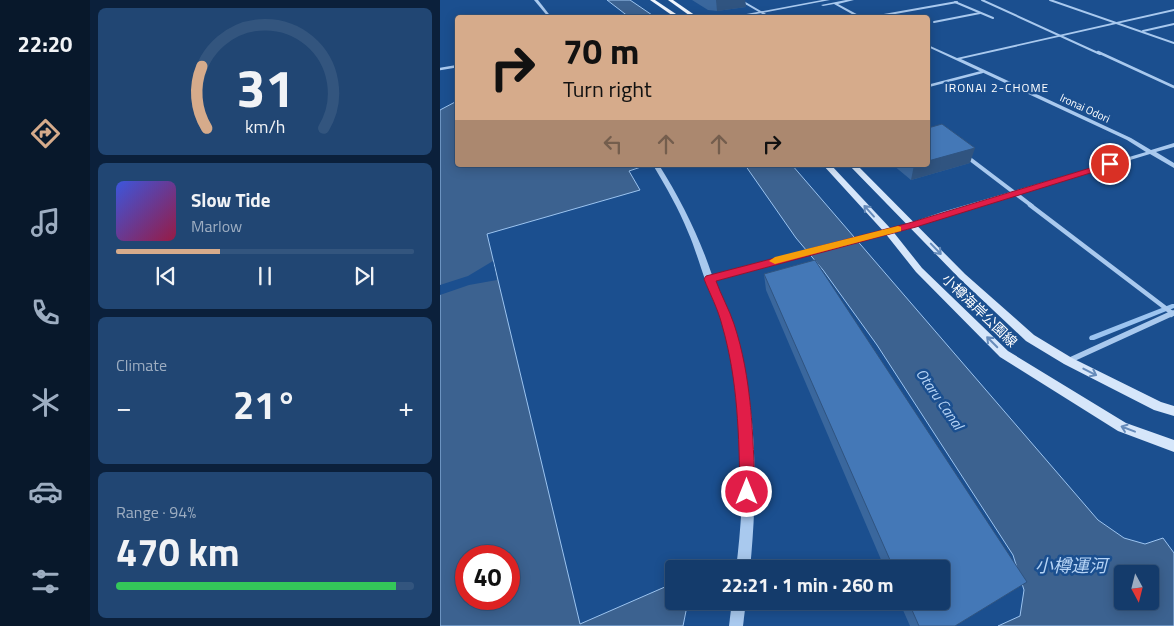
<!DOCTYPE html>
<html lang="en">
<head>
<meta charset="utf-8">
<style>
	:root { --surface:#143b6b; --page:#214673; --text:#f1f3f6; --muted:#9dadc1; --line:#33557e; --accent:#d6ab8b }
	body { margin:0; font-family:"Titillium Web","Noto Sans JP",sans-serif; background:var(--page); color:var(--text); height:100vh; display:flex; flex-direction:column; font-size:19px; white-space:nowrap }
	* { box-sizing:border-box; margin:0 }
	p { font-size:16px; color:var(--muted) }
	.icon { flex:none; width:28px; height:28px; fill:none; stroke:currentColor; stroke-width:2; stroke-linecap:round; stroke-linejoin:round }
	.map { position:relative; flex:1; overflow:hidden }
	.side { display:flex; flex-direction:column; gap:8px; padding:8px; background:#0b203b; width:350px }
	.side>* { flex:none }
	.hud { position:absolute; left:15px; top:15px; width:475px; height:152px; border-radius:5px; box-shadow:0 2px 12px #0003,0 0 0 1px var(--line); background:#d6ab8b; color:#111; overflow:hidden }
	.needle { width:32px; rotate:173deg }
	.tools { position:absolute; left:674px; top:565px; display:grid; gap:10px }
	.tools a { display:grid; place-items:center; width:45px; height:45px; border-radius:5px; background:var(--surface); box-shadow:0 2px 12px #0003,0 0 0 1px var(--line); font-size:25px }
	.speed { position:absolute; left:15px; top:545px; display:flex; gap:10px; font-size:25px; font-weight:700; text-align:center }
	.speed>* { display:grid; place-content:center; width:65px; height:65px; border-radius:50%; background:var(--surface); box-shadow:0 2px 12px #0003,0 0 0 1px var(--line); line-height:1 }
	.speed .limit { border:8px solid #d22; background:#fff; color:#111 }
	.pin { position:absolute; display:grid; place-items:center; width:42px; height:42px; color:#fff; margin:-21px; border:2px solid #fff; border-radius:50%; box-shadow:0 1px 5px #0007 }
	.me { position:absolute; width:55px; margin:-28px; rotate:0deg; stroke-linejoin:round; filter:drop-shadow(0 0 4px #0008) }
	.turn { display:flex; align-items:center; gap:18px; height:105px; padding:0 25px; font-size:22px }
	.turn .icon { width:65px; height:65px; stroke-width:2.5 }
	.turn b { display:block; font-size:35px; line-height:42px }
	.lanes { display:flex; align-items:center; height:48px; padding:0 25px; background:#0003; justify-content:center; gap:25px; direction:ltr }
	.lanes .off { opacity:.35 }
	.big { font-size:38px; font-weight:700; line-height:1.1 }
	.side .card { flex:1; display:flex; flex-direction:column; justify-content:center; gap:8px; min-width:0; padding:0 18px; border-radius:8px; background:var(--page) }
	.side .dial { align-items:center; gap:0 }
	.dial svg { height:130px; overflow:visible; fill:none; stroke:var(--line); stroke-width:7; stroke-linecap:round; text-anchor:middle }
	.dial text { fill:var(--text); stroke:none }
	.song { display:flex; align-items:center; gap:15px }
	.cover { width:60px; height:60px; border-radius:8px; background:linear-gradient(135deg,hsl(230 70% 55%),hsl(340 70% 35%)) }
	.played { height:5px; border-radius:2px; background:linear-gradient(90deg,var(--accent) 35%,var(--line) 35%) }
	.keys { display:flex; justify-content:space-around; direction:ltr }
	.heat { display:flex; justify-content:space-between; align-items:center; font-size:28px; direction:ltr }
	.charge { height:8px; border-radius:4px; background:linear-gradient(90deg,#34c759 94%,var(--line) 0) }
	.trip { position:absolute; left:225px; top:560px; width:285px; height:50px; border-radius:5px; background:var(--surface); box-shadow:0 2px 12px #0003,0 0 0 1px var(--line); font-weight:700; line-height:50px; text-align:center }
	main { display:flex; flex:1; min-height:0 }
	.tabs { display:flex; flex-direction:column; width:90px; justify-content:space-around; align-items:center; background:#08182b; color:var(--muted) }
	.tabs .icon { width:35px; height:35px }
	.tabs .selected { color:var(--accent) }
	.tabs b { font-size:22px; color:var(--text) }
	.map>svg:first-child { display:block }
</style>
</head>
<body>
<main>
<nav class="tabs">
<b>22:20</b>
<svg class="icon selected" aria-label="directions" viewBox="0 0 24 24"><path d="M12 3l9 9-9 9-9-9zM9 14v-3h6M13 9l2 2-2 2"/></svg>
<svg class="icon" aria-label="music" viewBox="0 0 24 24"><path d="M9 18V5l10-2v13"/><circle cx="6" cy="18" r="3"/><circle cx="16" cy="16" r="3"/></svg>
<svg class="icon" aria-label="phone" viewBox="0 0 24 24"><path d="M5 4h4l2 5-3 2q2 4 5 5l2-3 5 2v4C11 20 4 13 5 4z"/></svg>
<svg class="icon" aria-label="climate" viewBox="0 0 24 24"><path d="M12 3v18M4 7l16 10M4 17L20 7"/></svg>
<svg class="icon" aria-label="car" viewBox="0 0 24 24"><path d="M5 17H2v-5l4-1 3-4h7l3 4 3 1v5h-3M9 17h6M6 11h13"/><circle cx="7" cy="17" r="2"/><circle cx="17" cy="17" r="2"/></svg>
<svg class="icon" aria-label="filters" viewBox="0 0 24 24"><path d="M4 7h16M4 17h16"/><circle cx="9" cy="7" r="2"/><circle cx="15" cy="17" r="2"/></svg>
</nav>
<section class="side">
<div class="card dial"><svg viewBox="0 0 100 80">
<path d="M14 69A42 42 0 1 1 86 69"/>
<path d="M14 69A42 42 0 0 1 11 31" stroke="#d6ab8b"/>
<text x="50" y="56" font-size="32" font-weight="700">31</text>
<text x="50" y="72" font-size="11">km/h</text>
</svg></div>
<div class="card">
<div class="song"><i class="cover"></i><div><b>Slow Tide</b><p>Marlow</p></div></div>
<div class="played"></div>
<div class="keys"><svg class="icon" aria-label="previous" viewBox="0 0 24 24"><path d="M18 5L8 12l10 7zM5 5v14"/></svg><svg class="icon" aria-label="pause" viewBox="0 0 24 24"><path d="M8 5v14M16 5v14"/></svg><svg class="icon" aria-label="next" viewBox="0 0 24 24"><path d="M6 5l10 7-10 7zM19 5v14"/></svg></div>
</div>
<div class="card"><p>Climate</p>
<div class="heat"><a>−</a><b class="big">21°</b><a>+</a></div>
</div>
<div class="card"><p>Range · 94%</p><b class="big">470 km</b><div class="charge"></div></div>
</section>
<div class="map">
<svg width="734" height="626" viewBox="0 0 734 626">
	<rect width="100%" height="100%" fill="#1b4f8f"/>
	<g fill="#3c6290" stroke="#9cc4f0" fill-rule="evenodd">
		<path d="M167,0h23l25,17h-26z"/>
		<path d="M17,101l1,64h189l-18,6 11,19 -153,44 93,390 94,-41v18h14l-5,25h-243v-516zM26,556h43v43h-43z"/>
		<path d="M305,165h47l306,355 26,18 21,6 18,-6 11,15v73h-176l22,-10 4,-26 -11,-35 -136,-210 -54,-75 -27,-32zM682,574h28v27h-28z"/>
	</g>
	<path fill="#1b4f8f" d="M53,261l4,19 -28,5 -29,10v-10l28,-9z"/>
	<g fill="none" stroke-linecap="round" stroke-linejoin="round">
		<path fill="#9cc4f0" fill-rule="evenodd" d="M732,304h2v4l-80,32h-4l-1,-2 1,-2z"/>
		<g stroke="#a9c9ee" stroke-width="2">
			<path d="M300,0l31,18"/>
			<path d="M542,0l118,54"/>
			<path d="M610,0l124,43"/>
			<path d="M515,2l38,16"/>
			<path d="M427,18l90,-16"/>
			<path d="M494,22l46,-9"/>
			<path d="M703,31l31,-7"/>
		</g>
		<g stroke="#a9c9ee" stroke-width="2.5">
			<path d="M658,52l76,35"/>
			<path d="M0,69l18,-3"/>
			<path d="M488,86l54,-14"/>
		</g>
		<path stroke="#a9c9ee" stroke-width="4" d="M526,156l66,50"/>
		<g stroke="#a9c9ee" stroke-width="4.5">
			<path d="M590,205l142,108"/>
			<path d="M731,315l3,-2"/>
		</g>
		<path stroke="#a9c9ee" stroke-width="5.5" d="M628,361l105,-48"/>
		<g fill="#a9c9ee" fill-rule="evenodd">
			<path d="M94,0h4l14,18h-3z"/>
			<path d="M382,0h8l-95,18h-10z"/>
			<path d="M406,0h8l-16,4 26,14h-5l-25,-14 -11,2 -2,-1z"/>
			<path d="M734,9v2l-213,48 170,79 20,12 23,-7v4l-18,5 18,11v5l-24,-14 -204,62 -30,11 -202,54c5,14 13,27 18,42 26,78 26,165 18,246h-14c10,-81 11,-167 -12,-245 -5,-15 -12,-28 -18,-42 -6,-16 -11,-34 -18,-50 -9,-23 -22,-45 -35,-67h6c22,35 40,71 53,110l198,-52 32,-11 204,-60 -19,-12 -199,-93v-2l29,13z"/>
			<path d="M292,601h14l-3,25h-14z"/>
		</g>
		<g fill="#d6e6fa" fill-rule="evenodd">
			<path d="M383,165h8l60,64 31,39 86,83 118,72 48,17v12l-56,-21 -118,-74 -84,-85 -31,-39z"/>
			<path d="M409,165h8l108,109 69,61 38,23 89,44 13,4v10l-20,-6 -90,-46 -38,-23 -67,-63z"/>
		</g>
		<g fill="#f0f6ff" fill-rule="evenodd">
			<path d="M210,0h5l27,18h-6z"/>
			<path d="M228,0h5l26,18h-6z"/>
		</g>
	</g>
	<g fill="#3a679d">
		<path d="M252,0h53l1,7 -29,4 -9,-1z"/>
		<path d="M530,163l-59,17 -18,-15h35z"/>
		<path d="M375,260l212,322 -72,44h-45l-11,-25h42v-32h-56l-119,-279 -2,-16z"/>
	</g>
	<g fill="#305480">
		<path d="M276,0h29l1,7 -29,4z"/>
		<path d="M535,148l-5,15 -59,17 3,-15h14v-4z"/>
	</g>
	<g fill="#4478b7" stroke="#305480">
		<path d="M502,124l33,24 -47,13v-33z"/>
		<path d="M375,260l212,322 -72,44h-36l-11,-25h33v-32h-47l-130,-295z"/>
	</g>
	<defs><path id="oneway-shaft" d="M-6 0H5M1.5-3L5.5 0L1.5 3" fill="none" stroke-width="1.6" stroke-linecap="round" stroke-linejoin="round" transform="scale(1.25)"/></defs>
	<g stroke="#668bba">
		<use href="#oneway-shaft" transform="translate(429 211) rotate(-132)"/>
		<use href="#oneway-shaft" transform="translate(496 249) rotate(46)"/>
		<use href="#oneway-shaft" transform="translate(552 342) rotate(-135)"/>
		<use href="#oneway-shaft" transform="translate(650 372) rotate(27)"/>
		<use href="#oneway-shaft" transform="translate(688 429) rotate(-159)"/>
	</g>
	<path fill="#e11d48" stroke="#92132f" d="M670,162l4,2 -1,2 -197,61 -200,54c5,14 13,28 18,43 18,54 19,112 21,168l-2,6 -6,2 -5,-2 -2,-6c-1,-56 -2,-112 -18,-167 -4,-16 -12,-31 -18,-46l2,-3 203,-53z"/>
	<path fill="#f59e0b" d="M458,226l3,1v4l-126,33 -6,-3 6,-4z"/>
	<g text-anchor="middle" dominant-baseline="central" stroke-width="5" stroke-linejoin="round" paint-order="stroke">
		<g font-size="11" fill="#fff" stroke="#1b4f8f">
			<text transform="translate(645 108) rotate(25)">Ironai Odori</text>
		</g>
		<g font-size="12" letter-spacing="1" fill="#fff" stroke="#1b4f8f">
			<text x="557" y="87">IRONAI 2-CHOME</text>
		</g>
		<g font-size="14" fill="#fff" stroke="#1b4f8f">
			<text transform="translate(540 310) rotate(44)">小樽海岸公園線</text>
		</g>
		<g font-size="15" font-style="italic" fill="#b5d3f5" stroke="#1b4f8f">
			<text transform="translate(500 399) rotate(55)">Otaru Canal</text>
		</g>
		<g font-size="18" font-style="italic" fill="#b5d3f5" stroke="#1b4f8f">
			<text x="631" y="565">小樽運河</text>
		</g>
	</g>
</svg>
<div class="tools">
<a><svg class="needle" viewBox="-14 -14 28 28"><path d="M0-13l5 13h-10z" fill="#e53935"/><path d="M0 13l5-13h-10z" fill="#9dadc1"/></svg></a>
</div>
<div class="speed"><div class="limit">40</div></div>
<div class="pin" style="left:670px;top:164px;background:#d93025"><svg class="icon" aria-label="arrive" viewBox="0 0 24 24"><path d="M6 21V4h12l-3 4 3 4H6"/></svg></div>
<svg class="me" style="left:307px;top:492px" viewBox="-20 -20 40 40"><circle r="17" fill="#e11d48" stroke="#fff" stroke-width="3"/><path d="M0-11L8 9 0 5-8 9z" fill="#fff"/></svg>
<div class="trip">22:21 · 1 min · 260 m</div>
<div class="hud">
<div class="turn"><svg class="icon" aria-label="right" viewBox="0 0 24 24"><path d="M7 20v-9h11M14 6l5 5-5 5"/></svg><div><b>70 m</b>Turn right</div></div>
<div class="lanes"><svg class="icon off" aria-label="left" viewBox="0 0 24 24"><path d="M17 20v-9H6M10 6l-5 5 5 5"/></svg><svg class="icon off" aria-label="ahead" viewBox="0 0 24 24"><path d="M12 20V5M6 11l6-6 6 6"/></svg><svg class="icon off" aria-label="ahead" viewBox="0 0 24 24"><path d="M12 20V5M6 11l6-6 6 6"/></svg><svg class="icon" aria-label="right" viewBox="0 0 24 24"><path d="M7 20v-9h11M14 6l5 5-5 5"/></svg></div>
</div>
</div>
</main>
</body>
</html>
